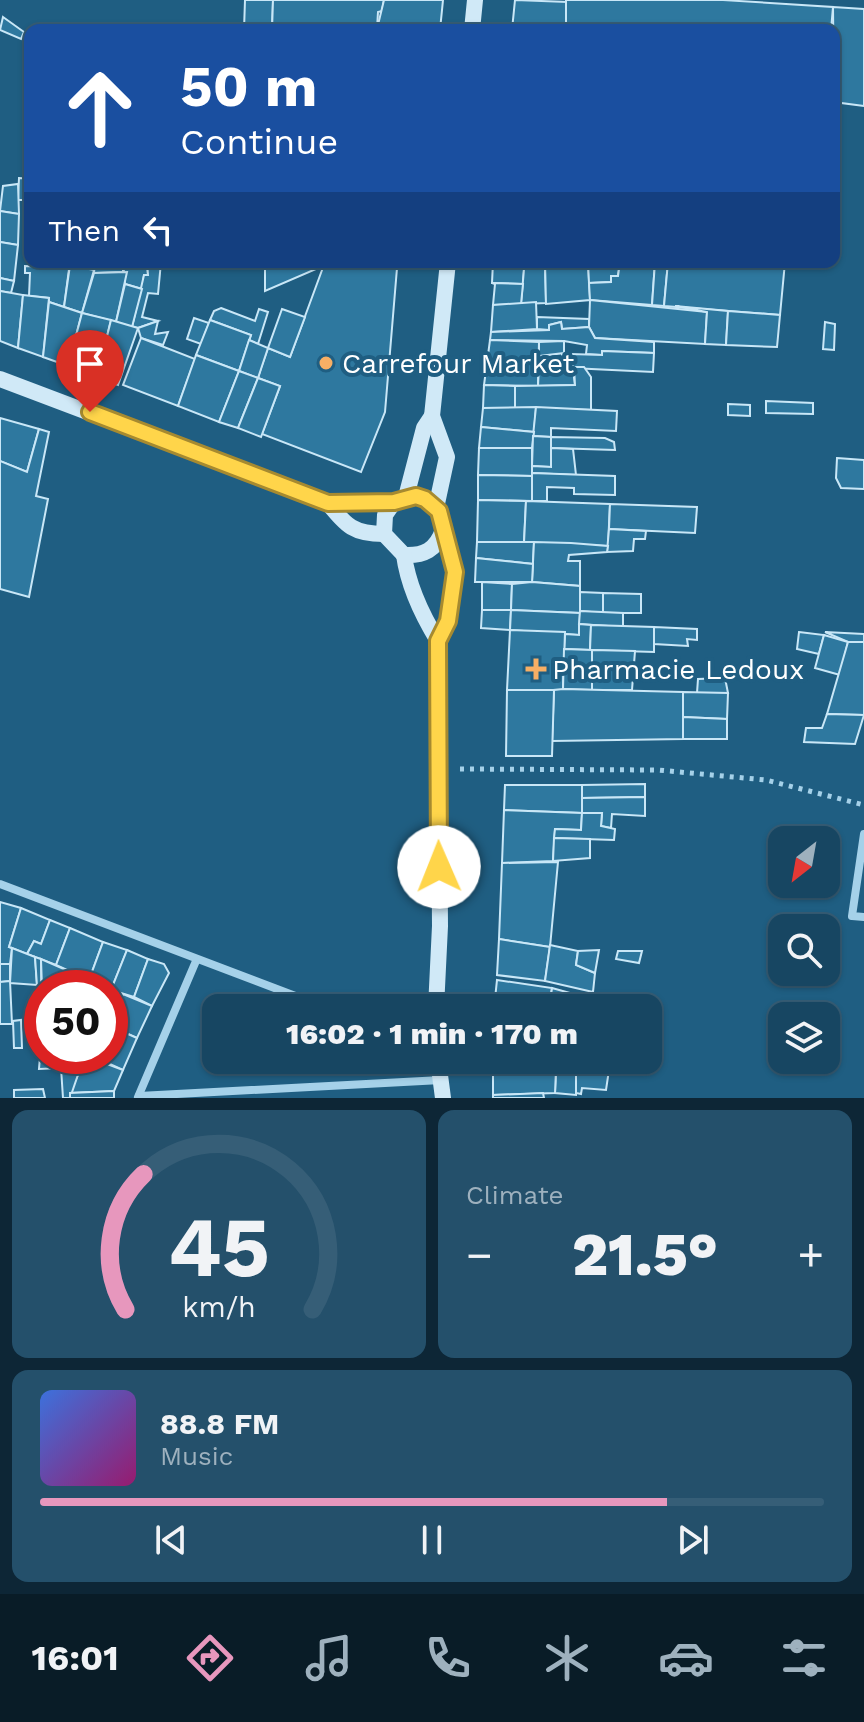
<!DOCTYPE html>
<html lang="en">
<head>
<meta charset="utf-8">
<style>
	:root { --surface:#174662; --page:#24506b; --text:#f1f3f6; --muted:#9eb1be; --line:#365e77; --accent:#e797bd }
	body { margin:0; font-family:"Work Sans",sans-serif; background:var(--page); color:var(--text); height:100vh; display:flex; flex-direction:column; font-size:30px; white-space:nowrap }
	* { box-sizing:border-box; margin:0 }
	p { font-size:26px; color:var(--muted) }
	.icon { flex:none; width:44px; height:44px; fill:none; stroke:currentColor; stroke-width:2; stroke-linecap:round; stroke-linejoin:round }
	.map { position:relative; height:1098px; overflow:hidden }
	.sheet { display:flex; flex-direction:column; gap:12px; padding:12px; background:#0d2636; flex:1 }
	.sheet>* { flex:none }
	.hud { position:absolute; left:24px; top:24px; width:816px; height:244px; border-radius:16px; box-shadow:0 2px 6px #0004,0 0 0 2px var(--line); background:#1a4fa0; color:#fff; overflow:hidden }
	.needle { width:52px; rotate:211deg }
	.controls { position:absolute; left:768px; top:826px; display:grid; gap:16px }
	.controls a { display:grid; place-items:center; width:72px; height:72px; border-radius:16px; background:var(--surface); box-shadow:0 2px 6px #0004,0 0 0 2px var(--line); font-size:40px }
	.speed { position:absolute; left:24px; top:970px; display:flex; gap:16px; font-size:40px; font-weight:700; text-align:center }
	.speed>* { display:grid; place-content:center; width:104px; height:104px; border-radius:50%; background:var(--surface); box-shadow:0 2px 6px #0004,0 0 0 2px var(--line); line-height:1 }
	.speed .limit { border:12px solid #d22; background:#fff; color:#111 }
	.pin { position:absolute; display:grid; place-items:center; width:68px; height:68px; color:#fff; margin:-82px -34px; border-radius:50% 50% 50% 0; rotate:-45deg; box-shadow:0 0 8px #0007 }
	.pin .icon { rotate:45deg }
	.me { position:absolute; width:88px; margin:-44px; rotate:359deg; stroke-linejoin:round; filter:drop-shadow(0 0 6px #0008) }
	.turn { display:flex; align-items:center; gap:28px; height:168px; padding:0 24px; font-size:36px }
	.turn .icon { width:104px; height:104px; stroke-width:2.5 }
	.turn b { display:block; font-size:56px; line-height:68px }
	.then { display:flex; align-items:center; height:76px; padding:0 24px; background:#0003; gap:16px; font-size:30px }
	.big { font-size:60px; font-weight:800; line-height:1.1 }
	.sheet .widget { flex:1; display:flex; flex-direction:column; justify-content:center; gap:12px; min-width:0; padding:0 28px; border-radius:16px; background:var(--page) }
	.sheet .dial { align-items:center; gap:0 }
	.dial svg { height:208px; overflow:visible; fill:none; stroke:var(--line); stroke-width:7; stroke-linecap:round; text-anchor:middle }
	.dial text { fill:var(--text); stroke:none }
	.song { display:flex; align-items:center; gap:24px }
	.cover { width:96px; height:96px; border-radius:12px; background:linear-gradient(135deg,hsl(220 70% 55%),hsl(320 70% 35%)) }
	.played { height:8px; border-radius:4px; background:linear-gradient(90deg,var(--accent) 80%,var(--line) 80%) }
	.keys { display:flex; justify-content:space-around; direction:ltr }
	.heat { display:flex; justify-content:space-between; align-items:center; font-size:44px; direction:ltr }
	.sheet .tiles { flex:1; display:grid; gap:12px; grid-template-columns:1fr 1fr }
	.widget:last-child { grid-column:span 2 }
	.trip { position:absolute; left:202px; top:994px; width:460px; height:80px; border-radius:16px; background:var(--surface); box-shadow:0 2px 6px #0004,0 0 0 2px var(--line); font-weight:800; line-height:80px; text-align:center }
	.tabs { display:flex; height:128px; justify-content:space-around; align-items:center; background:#091c27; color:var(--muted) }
	.tabs .icon { width:56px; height:56px }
	.tabs .selected { color:var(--accent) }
	.tabs b { font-size:36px; color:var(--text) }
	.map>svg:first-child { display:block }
</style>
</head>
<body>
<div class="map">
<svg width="864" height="1098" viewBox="0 0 864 1098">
	<rect width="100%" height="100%" fill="#1f5e82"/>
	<g fill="#2e789f" stroke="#c9e7f7" stroke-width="2">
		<path d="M245,0h28l-1,30h-28z"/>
		<path d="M273,0h111l-2,11 -4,1 -1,17 3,1h-108z"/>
		<path d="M384,0h59l-3,30 -63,-1z"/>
		<path d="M515,0l53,2 -2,28h-54z"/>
		<path d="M723,0l110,7 -2,23h-265v-30z"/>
		<path d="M833,7l31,2v97l-30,-4z"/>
		<path d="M3,17l21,15 -3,7 -21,-9z"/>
		<path d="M19,178l11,1v21h-12z"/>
		<path d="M18,184l1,30 -19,-3 3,-25z"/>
		<path d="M0,211l19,3 -1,31 -18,-3z"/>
		<path d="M0,242l18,3 -4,36 -14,-3z"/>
		<path d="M49,262h21l-6,45 -15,-5v-4l-20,-2 1,-23h-5v-7l23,1z"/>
		<path d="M95,262h28v10l-29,1z"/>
		<path d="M123,262h24l1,13h-4l-2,14 -17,-5z"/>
		<path d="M147,262h14l-3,32 -10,-1 -6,24 16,4 -20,7 -6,-1 12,-52h4z"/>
		<path d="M265,262h60l-2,4 -58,25z"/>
		<path d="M324,262h74l-1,6z"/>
		<path d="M325,262l72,6 -12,144 -24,60 -99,-38 18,-48 -22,-8 3,-10 7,-20 22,9z"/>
		<path d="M493,262h47v3l-16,4 -1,15 -31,-1z"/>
		<path d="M540,262h5l1,41 -25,1 3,-35h9z"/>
		<path d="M545,262h43l2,38 -44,4z"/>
		<path d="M588,262h32l-2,14h-7v6l-22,1z"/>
		<path d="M620,262h35l-3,43 -62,-5 -1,-17 22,-1v-6h7z"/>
		<path d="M655,262h13l-4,44 -12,-1z"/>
		<path d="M668,262h117l-5,53 -116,-9z"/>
		<path d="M70,265l24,5 -12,43 -18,-6z"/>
		<path d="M127,272l-11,50 -34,-9 12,-40z"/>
		<path d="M0,278l14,3 -3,12 -11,-2z"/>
		<path d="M492,283l31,1 -2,20 -28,1 2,-21z"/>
		<path d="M125,284l17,5 -10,38 -16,-5z"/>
		<path d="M0,291l23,4 -5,53 -18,-7z"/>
		<path d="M23,295l26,3 -6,59 -25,-9z"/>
		<path d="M590,300l117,12 -2,32 -110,-6 -6,-11z"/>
		<path d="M49,302l33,11 -14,53 -25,-9z"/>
		<path d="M536,302l1,27 -46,3 2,-27z"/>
		<path d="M675,306l53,5 -2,34 -21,-1 2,-32z"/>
		<path d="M221,308l34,13 4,-12 9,3 -10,32 -9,-4 2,-5 -41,-15 4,-9z"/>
		<path d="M282,309l23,8 -15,40 -22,-9z"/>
		<path d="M728,311l52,4 -3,32 -51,-2z"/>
		<path d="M82,313l29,7 -14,57 -29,-11z"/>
		<path d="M537,317l52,2v8l-27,2 -1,-7 -12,3v5l-12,-1z"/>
		<path d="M194,318l15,5 -8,21 -14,-5z"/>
		<path d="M111,320l27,8 -20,57 -21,-8z"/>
		<path d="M210,320l41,15 -12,36 -43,-16z"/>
		<path d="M158,321l-3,13 13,-2 -5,13 -22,-7 -3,-10z"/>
		<path d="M561,322l1,7 27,-2 6,11 59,4v11l-52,-2v4l-16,-1 1,-9 -23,-4 -74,-1 1,-8 58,-2v-5z"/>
		<path d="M825,322l10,2 -1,26 -11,-1z"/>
		<path d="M141,338l54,21 -17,47 -55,-21z"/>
		<path d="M249,340l19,8 -10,30 -19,-7z"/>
		<path d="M490,340l49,2 -1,44 -54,-1z"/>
		<path d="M564,341v12l-25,3v-14z"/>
		<path d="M602,351l52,2 -1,19 -82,-4v-14l31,1z"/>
		<path d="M571,354l4,31 -37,1 1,-20 14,-1v-3l9,-1v-6z"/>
		<path d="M196,355l43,16 -20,51 -41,-16z"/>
		<path d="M574,367h10l7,10v33l-76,-2v-22l60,-1z"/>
		<path d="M239,371l19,7 -20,50 -19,-6z"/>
		<path d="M258,378l22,8 -19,51 -23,-9z"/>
		<path d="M484,385l31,1v22h-32z"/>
		<path d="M766,401l47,2v11l-47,-1z"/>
		<path d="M728,404l22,1v11l-22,-1z"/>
		<path d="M536,407l-2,25 -53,-5 2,-19z"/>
		<path d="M536,407l81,4 -1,20 -65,-3v9l-18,-1z"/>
		<path d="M0,418l39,11 -12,43 -27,-11z"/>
		<path d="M481,427l53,5 -2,16h-53z"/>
		<path d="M39,429l10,3 -13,64 12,3 -19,98 -29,-8v-128l27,11z"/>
		<path d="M533,436l18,1v30l-19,-1z"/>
		<path d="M551,437l54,1 9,4 1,8 -64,-2z"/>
		<path d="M479,448h53v28l-54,-1z"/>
		<path d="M551,448l22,1 3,26 -44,-2v-7l19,1z"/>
		<path d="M837,458l27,2v29l-23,-1 -5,-10z"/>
		<path d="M532,473l83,3v19l-41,-1v-6l-27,-1v14h-15z"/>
		<path d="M478,475l54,1v25l-54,-1z"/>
		<path d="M478,500l48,1 -2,42 -47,-1z"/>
		<path d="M526,501l84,3 -2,42 -84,-3z"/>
		<path d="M610,504l87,3 -2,26 -86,-4z"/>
		<path d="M609,529l37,2 -1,8h-11l-1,12 -26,1z"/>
		<path d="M477,542h57l-1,22 -57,-6z"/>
		<path d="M534,542l37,1 37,3 -1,6 -38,3 -1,6h12v25l-48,-4z"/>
		<path d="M476,558l57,6 -1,18h-57z"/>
		<path d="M482,582l30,2 -1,26h-29z"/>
		<path d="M532,582l48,4v27l-69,-3 1,-26z"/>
		<path d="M580,592l23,1v20l-23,-2z"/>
		<path d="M603,593l38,1v19h-38z"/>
		<path d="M482,610h29l-1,20 -29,-2z"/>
		<path d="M511,610l69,3 -1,22 -69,-5z"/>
		<path d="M580,611l43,2v14l-44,-3z"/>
		<path d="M579,624l12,1 -1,25 -26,-1 1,-15 14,1z"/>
		<path d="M591,625l63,2v25l-64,-2z"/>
		<path d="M654,627l43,2v11l-10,-1 1,7 -34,-2z"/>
		<path d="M510,630l55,2 -2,58h-56z"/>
		<path d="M799,632l25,3 -5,19 -22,-5z"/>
		<path d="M825,632l39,2v8h-16z"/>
		<path d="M824,635l24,7 -8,33 -25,-7z"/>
		<path d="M848,642h16v73l-37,-1z"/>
		<path d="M564,649l28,1v40l-29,-1z"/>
		<path d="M592,650l43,1 -3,39h-40z"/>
		<path d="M725,678l3,15h-31l1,-14z"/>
		<path d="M563,689l120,3v47l-131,2 2,-51z"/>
		<path d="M507,690h47l-2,66h-46z"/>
		<path d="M683,692l45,1 -1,26 -44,-2z"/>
		<path d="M827,714l37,1 -9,29 -51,-2 2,-14h16z"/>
		<path d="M683,717l44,2v20h-44z"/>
		<path d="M645,784v13l-63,1v-13z"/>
		<path d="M505,785h77v28l-78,-3z"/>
		<path d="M645,797v19l-33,-2 -1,14 -10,-2 1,-13h-20v-15z"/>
		<path d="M504,810l78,3 -1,17 -26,-1 -2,32 -51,2z"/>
		<path d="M582,813h20l-1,13 14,3 -1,11 -60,-2 1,-9 26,1z"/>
		<path d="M554,838l36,1v19l-37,3z"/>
		<path d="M558,862l-8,85 -51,-8 3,-76z"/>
		<path d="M0,902l21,6 -12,39 3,1 -2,16h-10z"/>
		<path d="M21,908l29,12 -9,24 -7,-3 -7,13 -18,-7z"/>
		<path d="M50,920l20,8 -14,37 -29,-11 7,-13 7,3z"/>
		<path d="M70,928l33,14 -14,38 -33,-15z"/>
		<path d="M499,939l51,8 -5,34 -48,-6z"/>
		<path d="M103,942l24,8 -16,40 -22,-10z"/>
		<path d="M550,945l28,6 -2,14 19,8 -2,19 -48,-11z"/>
		<path d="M12,948l23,9 2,28 -27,-2z"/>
		<path d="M127,950l21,9 -14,38 -23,-7z"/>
		<path d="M599,950l-4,23 -19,-8 2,-14z"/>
		<path d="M618,951h24l-3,12 -23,-4z"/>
		<path d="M35,957l6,2 1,85h-1z"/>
		<path d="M41,959l48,21v8h-47z"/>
		<path d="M148,959l16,5 5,9 -17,33 -18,-9z"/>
		<path d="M0,964h10v17l-10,1z"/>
		<path d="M497,980l55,8 -3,20 -54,-9z"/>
		<path d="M10,981l2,43h-12v-42z"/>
		<path d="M552,988l43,12 -1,8h-45z"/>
		<path d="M116,992l8,3 -14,31v-20z"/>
		<path d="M123,994l29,12 -15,32 -27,-12z"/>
		<path d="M500,1001l48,7h-49z"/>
		<path d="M21,1020l1,28h-8l-1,-27z"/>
		<path d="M110,1026l27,12 -14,32 -31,-14h18z"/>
		<path d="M41,1044l1,12h18l1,12 -22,1z"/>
		<path d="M68,1056h18l-5,10 -13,1z"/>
		<path d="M86,1056l37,14 -9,21 -44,2z"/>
		<rect x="493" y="1060" width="46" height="11"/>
		<path d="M539,1060h46l-1,10 -8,1v24l-21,-2 1,-23 -17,1z"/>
		<path d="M585,1060h19l-1,10h-19z"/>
		<path d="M81,1066l-11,32h-7l-2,-30z"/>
		<path d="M556,1070l-1,23 -62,2v-24z"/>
		<path d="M609,1070l-3,20 -24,-2 -1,6 -5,-1v-22z"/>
		<path d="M43,1089l2,9h-31v-8z"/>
		<path d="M114,1091v7h-44v-5z"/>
		<path d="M543,1093l1,5h-51v-3z"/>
	</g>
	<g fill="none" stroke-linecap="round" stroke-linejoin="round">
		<path stroke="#a5d1e9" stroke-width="5" stroke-dasharray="4 6" stroke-linecap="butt" d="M460,769l198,1 108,10 98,25"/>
		<g stroke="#a5d1e9" stroke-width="8">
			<path d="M864,834l-12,82 12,1"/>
			<path d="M0,884l327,124"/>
			<path d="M139,1096l302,-16"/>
			<path d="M138,1097l58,-136"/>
		</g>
		<g stroke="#d0e9f7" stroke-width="16">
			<path d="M472,30l3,-30"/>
			<path d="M0,379l328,124 66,-1 22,-6 9,3 14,12 16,61 -7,49 -10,20 2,285 -4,82"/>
			<path d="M406,497l18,-69 8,-12"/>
			<path d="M394,502l-9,13 -1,19 20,21c20,1 32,-5 39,-25"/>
			<path d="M328,503c18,23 26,31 56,31"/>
			<path d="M436,508l11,-51 -15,-41 16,-154"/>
			<path d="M404,555c4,30 18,60 34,86"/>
			<path d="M438,1060l5,38"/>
		</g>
	</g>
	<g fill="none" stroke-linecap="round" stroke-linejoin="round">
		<defs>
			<path id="route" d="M90,412l238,91 66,-1 22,-6 9,3 14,12 16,61 -7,49 -10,20 1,226"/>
		</defs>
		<use href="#route" stroke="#a68a30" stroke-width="20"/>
		<use href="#route" stroke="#ffd54a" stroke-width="14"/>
	</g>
	<g fill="#f7af65" stroke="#1f5e82" stroke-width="3">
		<circle cx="326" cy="363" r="8"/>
		<path d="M532 657h8v8h8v8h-8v8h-8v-8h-8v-8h8z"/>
	</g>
	<g text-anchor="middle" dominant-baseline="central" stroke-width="8" stroke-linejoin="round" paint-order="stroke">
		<g font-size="28" fill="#fff" stroke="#1f5e82" text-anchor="start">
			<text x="342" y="363">Carrefour Market</text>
			<text x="552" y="669">Pharmacie Ledoux</text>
		</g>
	</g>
</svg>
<div class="controls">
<a><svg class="needle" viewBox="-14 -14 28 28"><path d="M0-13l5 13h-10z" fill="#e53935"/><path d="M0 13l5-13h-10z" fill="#9eb1be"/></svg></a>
<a><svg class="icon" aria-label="search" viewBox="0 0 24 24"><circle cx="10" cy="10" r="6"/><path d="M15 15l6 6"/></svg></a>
<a><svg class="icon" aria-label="layers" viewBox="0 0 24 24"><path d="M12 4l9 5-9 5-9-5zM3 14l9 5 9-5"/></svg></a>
</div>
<div class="speed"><div class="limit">50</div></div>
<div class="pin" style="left:90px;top:412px;background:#d93025"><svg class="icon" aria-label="arrive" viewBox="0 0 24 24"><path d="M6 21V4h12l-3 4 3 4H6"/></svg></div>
<svg class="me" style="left:439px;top:867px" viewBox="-20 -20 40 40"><circle r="19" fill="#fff"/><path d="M0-13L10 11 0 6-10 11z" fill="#ffd54a"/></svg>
<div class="trip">16:02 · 1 min · 170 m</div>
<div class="hud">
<div class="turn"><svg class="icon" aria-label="ahead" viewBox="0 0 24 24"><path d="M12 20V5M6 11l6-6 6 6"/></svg><div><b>50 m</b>Continue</div></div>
<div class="then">Then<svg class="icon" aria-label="left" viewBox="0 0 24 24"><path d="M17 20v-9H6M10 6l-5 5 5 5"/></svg></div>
</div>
</div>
<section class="sheet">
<div class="tiles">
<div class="widget dial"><svg viewBox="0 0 100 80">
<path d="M14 69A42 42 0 1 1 86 69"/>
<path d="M14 69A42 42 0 0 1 21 17" stroke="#e797bd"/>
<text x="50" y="56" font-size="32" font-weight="700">45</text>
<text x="50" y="72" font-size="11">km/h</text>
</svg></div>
<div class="widget"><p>Climate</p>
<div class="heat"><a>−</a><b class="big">21.5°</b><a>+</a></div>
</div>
<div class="widget">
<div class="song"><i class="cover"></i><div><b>88.8 FM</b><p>Music</p></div></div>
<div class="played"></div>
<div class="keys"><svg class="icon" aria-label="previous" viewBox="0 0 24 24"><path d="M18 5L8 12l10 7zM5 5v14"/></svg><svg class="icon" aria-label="pause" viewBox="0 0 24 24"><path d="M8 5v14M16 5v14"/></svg><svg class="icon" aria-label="next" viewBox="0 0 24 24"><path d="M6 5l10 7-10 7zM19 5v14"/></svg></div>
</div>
</div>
</section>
<nav class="tabs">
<b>16:01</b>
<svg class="icon selected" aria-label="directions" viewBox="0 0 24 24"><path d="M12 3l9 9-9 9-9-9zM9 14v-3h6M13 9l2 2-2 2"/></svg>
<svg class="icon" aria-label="music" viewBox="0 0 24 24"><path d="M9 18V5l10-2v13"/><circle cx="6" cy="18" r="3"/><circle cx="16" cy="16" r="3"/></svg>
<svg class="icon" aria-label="phone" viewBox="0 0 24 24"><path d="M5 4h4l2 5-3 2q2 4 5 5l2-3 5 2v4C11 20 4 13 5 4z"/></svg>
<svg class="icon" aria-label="climate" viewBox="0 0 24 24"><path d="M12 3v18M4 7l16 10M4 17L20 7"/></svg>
<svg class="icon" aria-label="car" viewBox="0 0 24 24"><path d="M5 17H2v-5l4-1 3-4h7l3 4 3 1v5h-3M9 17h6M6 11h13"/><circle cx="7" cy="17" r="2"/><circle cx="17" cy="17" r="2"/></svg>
<svg class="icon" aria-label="filters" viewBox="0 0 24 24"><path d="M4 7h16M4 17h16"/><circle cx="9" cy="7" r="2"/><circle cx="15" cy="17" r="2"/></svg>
</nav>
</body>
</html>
